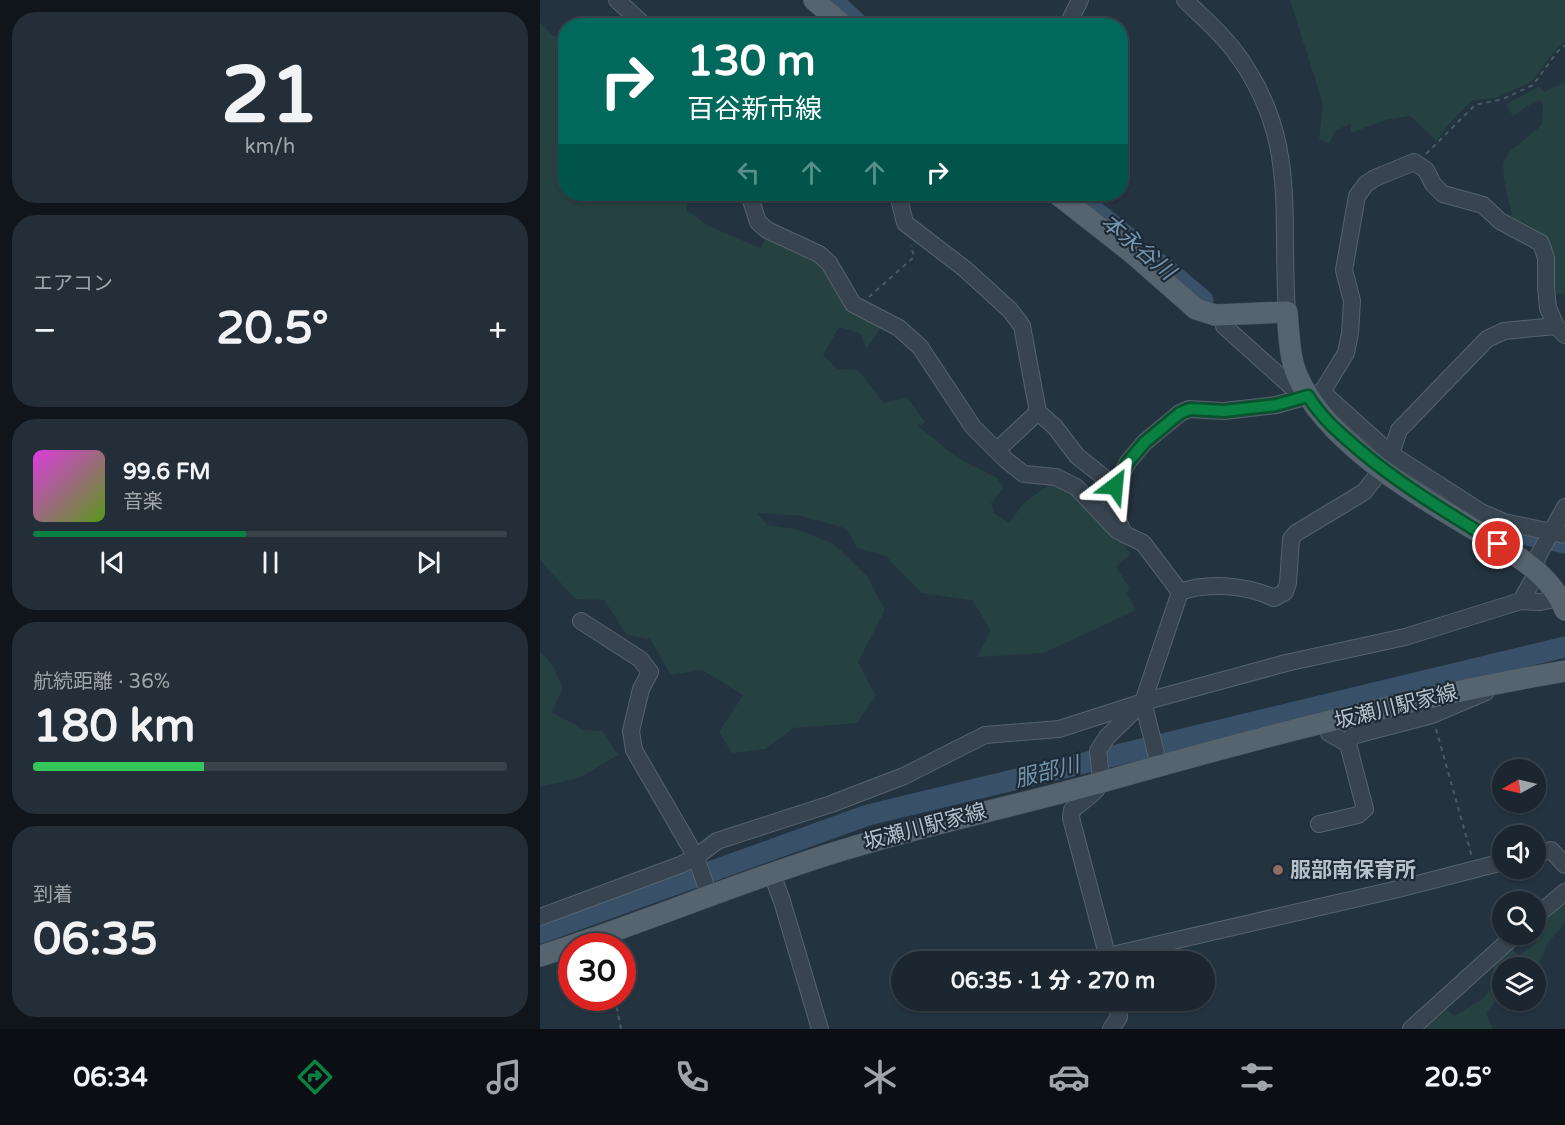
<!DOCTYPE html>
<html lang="ja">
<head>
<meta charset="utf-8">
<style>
	:root { --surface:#1b2630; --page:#242e38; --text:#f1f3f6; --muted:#a0a5ab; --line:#39434c; --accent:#0b8043 }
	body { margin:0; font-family:"Varela Round","Noto Sans JP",sans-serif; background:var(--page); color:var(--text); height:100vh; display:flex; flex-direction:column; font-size:22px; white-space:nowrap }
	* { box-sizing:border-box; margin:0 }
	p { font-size:20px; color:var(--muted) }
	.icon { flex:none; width:33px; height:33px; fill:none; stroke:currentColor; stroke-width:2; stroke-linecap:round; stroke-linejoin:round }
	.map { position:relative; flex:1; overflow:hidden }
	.details { display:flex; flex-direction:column; gap:12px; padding:12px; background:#0f151a; width:540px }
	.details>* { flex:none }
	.banner { position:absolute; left:18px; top:18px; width:570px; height:183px; border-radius:24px; box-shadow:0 2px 4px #0004,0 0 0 2px var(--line); background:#00695c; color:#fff; overflow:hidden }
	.needle { width:39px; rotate:262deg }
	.controls { position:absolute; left:952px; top:759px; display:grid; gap:12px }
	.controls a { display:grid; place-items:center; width:54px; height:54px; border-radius:50%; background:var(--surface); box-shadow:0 2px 4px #0004,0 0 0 2px var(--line); font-size:30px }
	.speed { position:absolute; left:18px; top:933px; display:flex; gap:12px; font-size:30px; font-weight:700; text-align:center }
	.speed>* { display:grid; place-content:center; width:78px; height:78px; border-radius:50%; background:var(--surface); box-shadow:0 2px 4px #0004,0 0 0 2px var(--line); line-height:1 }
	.speed .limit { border:9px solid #d22; background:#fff; color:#111 }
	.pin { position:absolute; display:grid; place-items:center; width:51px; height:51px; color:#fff; margin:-26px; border:3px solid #fff; border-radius:50%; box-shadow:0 2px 6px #0007 }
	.me { position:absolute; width:66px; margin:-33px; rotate:29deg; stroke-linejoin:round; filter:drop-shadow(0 0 4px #0008) }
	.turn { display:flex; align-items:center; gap:21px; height:126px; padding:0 30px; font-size:27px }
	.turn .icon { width:78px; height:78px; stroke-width:2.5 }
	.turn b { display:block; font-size:42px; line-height:51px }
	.lanes { display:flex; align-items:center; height:57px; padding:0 30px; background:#0003; justify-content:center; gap:30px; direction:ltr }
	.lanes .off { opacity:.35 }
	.big { font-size:45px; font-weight:800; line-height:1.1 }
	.details .tile { flex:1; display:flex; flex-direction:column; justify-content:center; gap:9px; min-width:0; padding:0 21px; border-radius:24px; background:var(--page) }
	.details .dial { align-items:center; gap:0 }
	.dial b { font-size:78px; line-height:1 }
	.song { display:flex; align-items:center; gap:18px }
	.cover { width:72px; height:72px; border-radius:9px; background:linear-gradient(135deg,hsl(300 70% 55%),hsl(90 70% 35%)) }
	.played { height:6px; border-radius:3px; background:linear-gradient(90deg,var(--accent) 45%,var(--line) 45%) }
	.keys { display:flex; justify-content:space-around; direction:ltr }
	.heat { display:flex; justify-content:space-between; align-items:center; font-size:33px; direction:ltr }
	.charge { height:9px; border-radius:4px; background:linear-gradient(90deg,#34c759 36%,var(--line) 0) }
	.trip { position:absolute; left:351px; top:951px; width:324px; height:60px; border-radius:30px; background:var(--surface); box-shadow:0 2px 4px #0004,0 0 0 2px var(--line); font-weight:800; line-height:60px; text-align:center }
	.dock { display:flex; height:96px; justify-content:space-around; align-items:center; background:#0b0f13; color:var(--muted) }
	.dock .icon { width:42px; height:42px }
	.dock .selected { color:var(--accent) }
	.dock b { font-size:27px; color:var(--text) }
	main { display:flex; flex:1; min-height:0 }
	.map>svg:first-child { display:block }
</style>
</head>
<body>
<main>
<section class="details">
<div class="tile dial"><b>21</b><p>km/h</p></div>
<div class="tile"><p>エアコン</p>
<div class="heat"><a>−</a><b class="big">20.5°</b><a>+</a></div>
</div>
<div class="tile">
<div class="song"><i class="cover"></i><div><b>99.6 FM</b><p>音楽</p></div></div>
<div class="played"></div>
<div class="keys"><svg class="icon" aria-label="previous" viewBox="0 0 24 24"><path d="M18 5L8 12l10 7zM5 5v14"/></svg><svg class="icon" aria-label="pause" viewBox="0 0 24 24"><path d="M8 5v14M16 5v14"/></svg><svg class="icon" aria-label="next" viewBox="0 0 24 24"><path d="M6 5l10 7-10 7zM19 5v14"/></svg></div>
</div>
<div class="tile"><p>航続距離 · 36%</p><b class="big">180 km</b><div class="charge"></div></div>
<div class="tile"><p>到着</p><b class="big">06:35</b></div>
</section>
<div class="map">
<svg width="1025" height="1029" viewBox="0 0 1025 1029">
	<rect width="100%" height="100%" fill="#243340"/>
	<g fill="#264141">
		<path d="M750,0h275v42l-8,6 -26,34 -35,16 -24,2 -26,27 -9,14 -27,-25 -25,4 -34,13v-9l-15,6 -7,13 -10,-3 4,-36z"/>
		<path d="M0,22l13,14 12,2 1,156h121v17l22,15 51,22 8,-13 45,21 70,69 -17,24 -6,-16 -21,-6 -16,28 15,14 20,1 26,33 23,-6 18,25 -7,4 41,33 38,19 7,10 -13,15 3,10 15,10 15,-20 29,-21 25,12 45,49 7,11 -14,13 13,20 -2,7 9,16 -92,43 -67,4 14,-27 -19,-30 -51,-7 -35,-37 -29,-8 -10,-19 -45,-13 -45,-3 11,12 28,4 38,15 33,32 18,34 -27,52 18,34 -19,27 -63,5 -29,21 -33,4 -13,-21 24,-37 -41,-25 -31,5 -21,-36 -23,-4 -23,-35 -29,-1 -35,-39z"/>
		<path d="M1025,82v213l-14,-3 3,-29 -41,-41 -9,-43 -1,-16 8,-13 31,-25 1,-23 -8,-1 -22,15 -7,-11 33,-19 4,6z"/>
		<path d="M0,651l13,15 10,22 -11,24 32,18 18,1 16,24 -39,23 -39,9z"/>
		<path d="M1025,900v23l-17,20 -12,27v-2h-33v23l-17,22 7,16h-70l24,-19 7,6 29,-17 15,-21 -5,-11 19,-18 7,7 17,-13 -5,-8 5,-1v-9z"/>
	</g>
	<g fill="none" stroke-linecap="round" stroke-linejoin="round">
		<g stroke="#385168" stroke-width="21">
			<path d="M292,0l28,26"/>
			<path d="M534,194l58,47"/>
			<path d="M620,264l43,36"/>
			<path d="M794,414l45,41 16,10"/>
			<path d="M919,507l21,15 36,11 49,10"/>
			<path d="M0,933l328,-118 697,-168"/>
		</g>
		<defs>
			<g id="minor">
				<path d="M77,0l28,26"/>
				<path d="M645,0c16,16 34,31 48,49 67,88 47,161 54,263"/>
				<path d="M527,26l13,-26"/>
				<path d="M209,194l9,28 9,8 52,24 10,9 24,41 46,24 21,19 53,80 33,33 18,14 32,3 20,10 42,44"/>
				<path d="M358,194l7,29 60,46 45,41 12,16 16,86 17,15 22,29 38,30"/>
				<path d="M683,315l1,11 79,71"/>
				<path d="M782,392l69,62 90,58 23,10 61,13"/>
				<path d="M457,450l41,-38"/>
				<path d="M640,592l-37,-49 -19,-9 -12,-27 3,-21 13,-24 17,-20 35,-29 9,-4 35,2 52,-6 46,-13 24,-39 4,-20 2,-32 -8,-31 13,-74 9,-12 9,-6 39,-16 12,8 7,14 10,10 40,11 17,16 41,22 5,15v29l2,21 8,18 9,9"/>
				<path d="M981,601l13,-23 3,-20 28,-51"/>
				<path d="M41,621l59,38 10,13 -9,17 -10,42 3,19 62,107 13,38"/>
				<path d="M603,702l16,63"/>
				<path d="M788,723l1,10 19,11"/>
				<path d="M779,824l39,-9 7,-6 -17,-65 4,-8 80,-21 54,-23"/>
				<path d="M996,854l15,-4 14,15"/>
				<path d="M232,874l10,27 38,128"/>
				<path d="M996,916l29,-24"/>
				<path d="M0,917l140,-52 16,-8 21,-16 114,-37 73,-28 81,-41 74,-6 84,-27 143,-39 119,-26 116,-36 19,1 20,-4"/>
				<path d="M568,956l290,-67 105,-27"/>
				<path d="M569,962l-38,-144 1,-8c31,-25 31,-19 26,-59l9,-14 36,-35 37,-110c29,-10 66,-7 94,6l11,-6 3,-9 3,-44 5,-6 68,-41 18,-23 9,-15 8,-24 88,-91 17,-8 52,-5"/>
				<path d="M571,1029l8,-12 -3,-17"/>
				<path d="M871,1029l105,-95"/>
			</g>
			<g id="major">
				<path d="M274,0l30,26"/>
				<path d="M517,194l74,58 65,57 19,6 72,-3c2,20 2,44 10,63 30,71 129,125 193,164 30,19 61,36 75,71"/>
				<path d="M0,956c102,-32 200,-75 303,-106 85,-26 173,-44 259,-68 152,-43 307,-84 463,-111"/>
			</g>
		</defs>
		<use href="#minor" stroke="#56636d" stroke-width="18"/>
		<use href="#major" stroke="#424e59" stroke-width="22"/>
		<g stroke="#445d5d" stroke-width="2" stroke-dasharray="4.5 4.5" stroke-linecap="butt">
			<path d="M886,154l49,-49 28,-6 30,-14 24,-33 8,-7"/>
			<path d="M329,297l45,-40 -3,-12"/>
			<path d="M896,729l36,128"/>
			<path d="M75,998l6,31"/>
		</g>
		<use href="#minor" stroke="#384550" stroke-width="16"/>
		<use href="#major" stroke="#566470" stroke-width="21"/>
	</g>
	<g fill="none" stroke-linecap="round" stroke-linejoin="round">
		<defs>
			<path id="route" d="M575,486l13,-24 17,-20 35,-29 10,-4 34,2 52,-6 32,-9c15,24 34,39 55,57 42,35 89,62 135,91"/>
		</defs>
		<use href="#route" stroke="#07532c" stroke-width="15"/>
		<use href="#route" stroke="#0b8043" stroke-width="10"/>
	</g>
	<circle fill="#8d6e63" stroke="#1d2a35" stroke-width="2" cx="738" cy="870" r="6"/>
	<g text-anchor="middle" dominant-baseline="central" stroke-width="4.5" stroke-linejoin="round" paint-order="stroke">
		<g font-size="21" fill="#b5c0ca" stroke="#1d2a35">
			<text transform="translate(856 707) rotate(-14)">坂瀬川駅家線</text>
			<text transform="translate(385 827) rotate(-15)">坂瀬川駅家線</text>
		</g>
		<g font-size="21" font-weight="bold" fill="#b5c0ca" stroke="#1d2a35" text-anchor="start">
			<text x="750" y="870">服部南保育所</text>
		</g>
		<g font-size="22" font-style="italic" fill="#7494ae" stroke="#1d2a35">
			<text transform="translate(598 247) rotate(40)">本永谷川</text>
			<text transform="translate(507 772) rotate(-14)">服部川</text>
		</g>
	</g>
</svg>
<div class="controls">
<a><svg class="needle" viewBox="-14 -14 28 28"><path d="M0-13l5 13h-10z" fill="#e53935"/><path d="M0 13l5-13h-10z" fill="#a0a5ab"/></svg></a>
<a><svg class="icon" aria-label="sound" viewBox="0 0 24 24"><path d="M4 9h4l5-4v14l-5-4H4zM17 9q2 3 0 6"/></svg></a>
<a><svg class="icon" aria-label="search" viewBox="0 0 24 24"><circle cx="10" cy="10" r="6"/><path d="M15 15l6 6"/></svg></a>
<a><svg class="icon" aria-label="layers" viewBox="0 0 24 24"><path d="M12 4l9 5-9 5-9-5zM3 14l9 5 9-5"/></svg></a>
</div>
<div class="speed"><div class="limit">30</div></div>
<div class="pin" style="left:958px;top:544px;background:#d93025"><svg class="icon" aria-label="arrive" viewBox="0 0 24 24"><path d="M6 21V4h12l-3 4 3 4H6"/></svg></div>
<svg class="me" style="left:575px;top:486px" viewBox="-20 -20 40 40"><path d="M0-17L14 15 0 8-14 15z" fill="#0b8043" stroke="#fff" stroke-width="4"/></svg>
<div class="trip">06:35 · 1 分 · 270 m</div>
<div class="banner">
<div class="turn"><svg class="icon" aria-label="right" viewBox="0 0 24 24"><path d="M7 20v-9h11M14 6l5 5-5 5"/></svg><div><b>130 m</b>百谷新市線</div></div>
<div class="lanes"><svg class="icon off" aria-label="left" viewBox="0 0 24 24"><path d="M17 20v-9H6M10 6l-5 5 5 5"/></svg><svg class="icon off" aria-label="ahead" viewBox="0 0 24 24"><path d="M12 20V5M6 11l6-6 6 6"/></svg><svg class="icon off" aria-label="ahead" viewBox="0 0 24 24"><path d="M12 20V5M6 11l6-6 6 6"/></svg><svg class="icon" aria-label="right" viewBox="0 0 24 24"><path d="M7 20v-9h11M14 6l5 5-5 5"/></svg></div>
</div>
</div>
</main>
<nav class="dock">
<b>06:34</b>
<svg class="icon selected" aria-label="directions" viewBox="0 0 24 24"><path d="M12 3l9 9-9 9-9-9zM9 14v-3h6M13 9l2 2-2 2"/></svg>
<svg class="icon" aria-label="music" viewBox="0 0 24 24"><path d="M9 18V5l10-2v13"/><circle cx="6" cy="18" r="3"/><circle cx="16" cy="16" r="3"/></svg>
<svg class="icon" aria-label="phone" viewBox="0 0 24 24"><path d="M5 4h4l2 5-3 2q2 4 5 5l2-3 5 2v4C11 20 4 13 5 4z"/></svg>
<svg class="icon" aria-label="climate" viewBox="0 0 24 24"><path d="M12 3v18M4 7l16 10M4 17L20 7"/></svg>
<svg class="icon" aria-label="car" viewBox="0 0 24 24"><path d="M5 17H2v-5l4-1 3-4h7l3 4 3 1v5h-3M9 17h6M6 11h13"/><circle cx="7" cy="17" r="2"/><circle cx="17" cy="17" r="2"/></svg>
<svg class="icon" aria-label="filters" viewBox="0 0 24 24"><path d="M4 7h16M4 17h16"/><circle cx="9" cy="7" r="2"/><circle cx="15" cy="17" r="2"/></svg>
<b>20.5°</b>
</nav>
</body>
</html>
